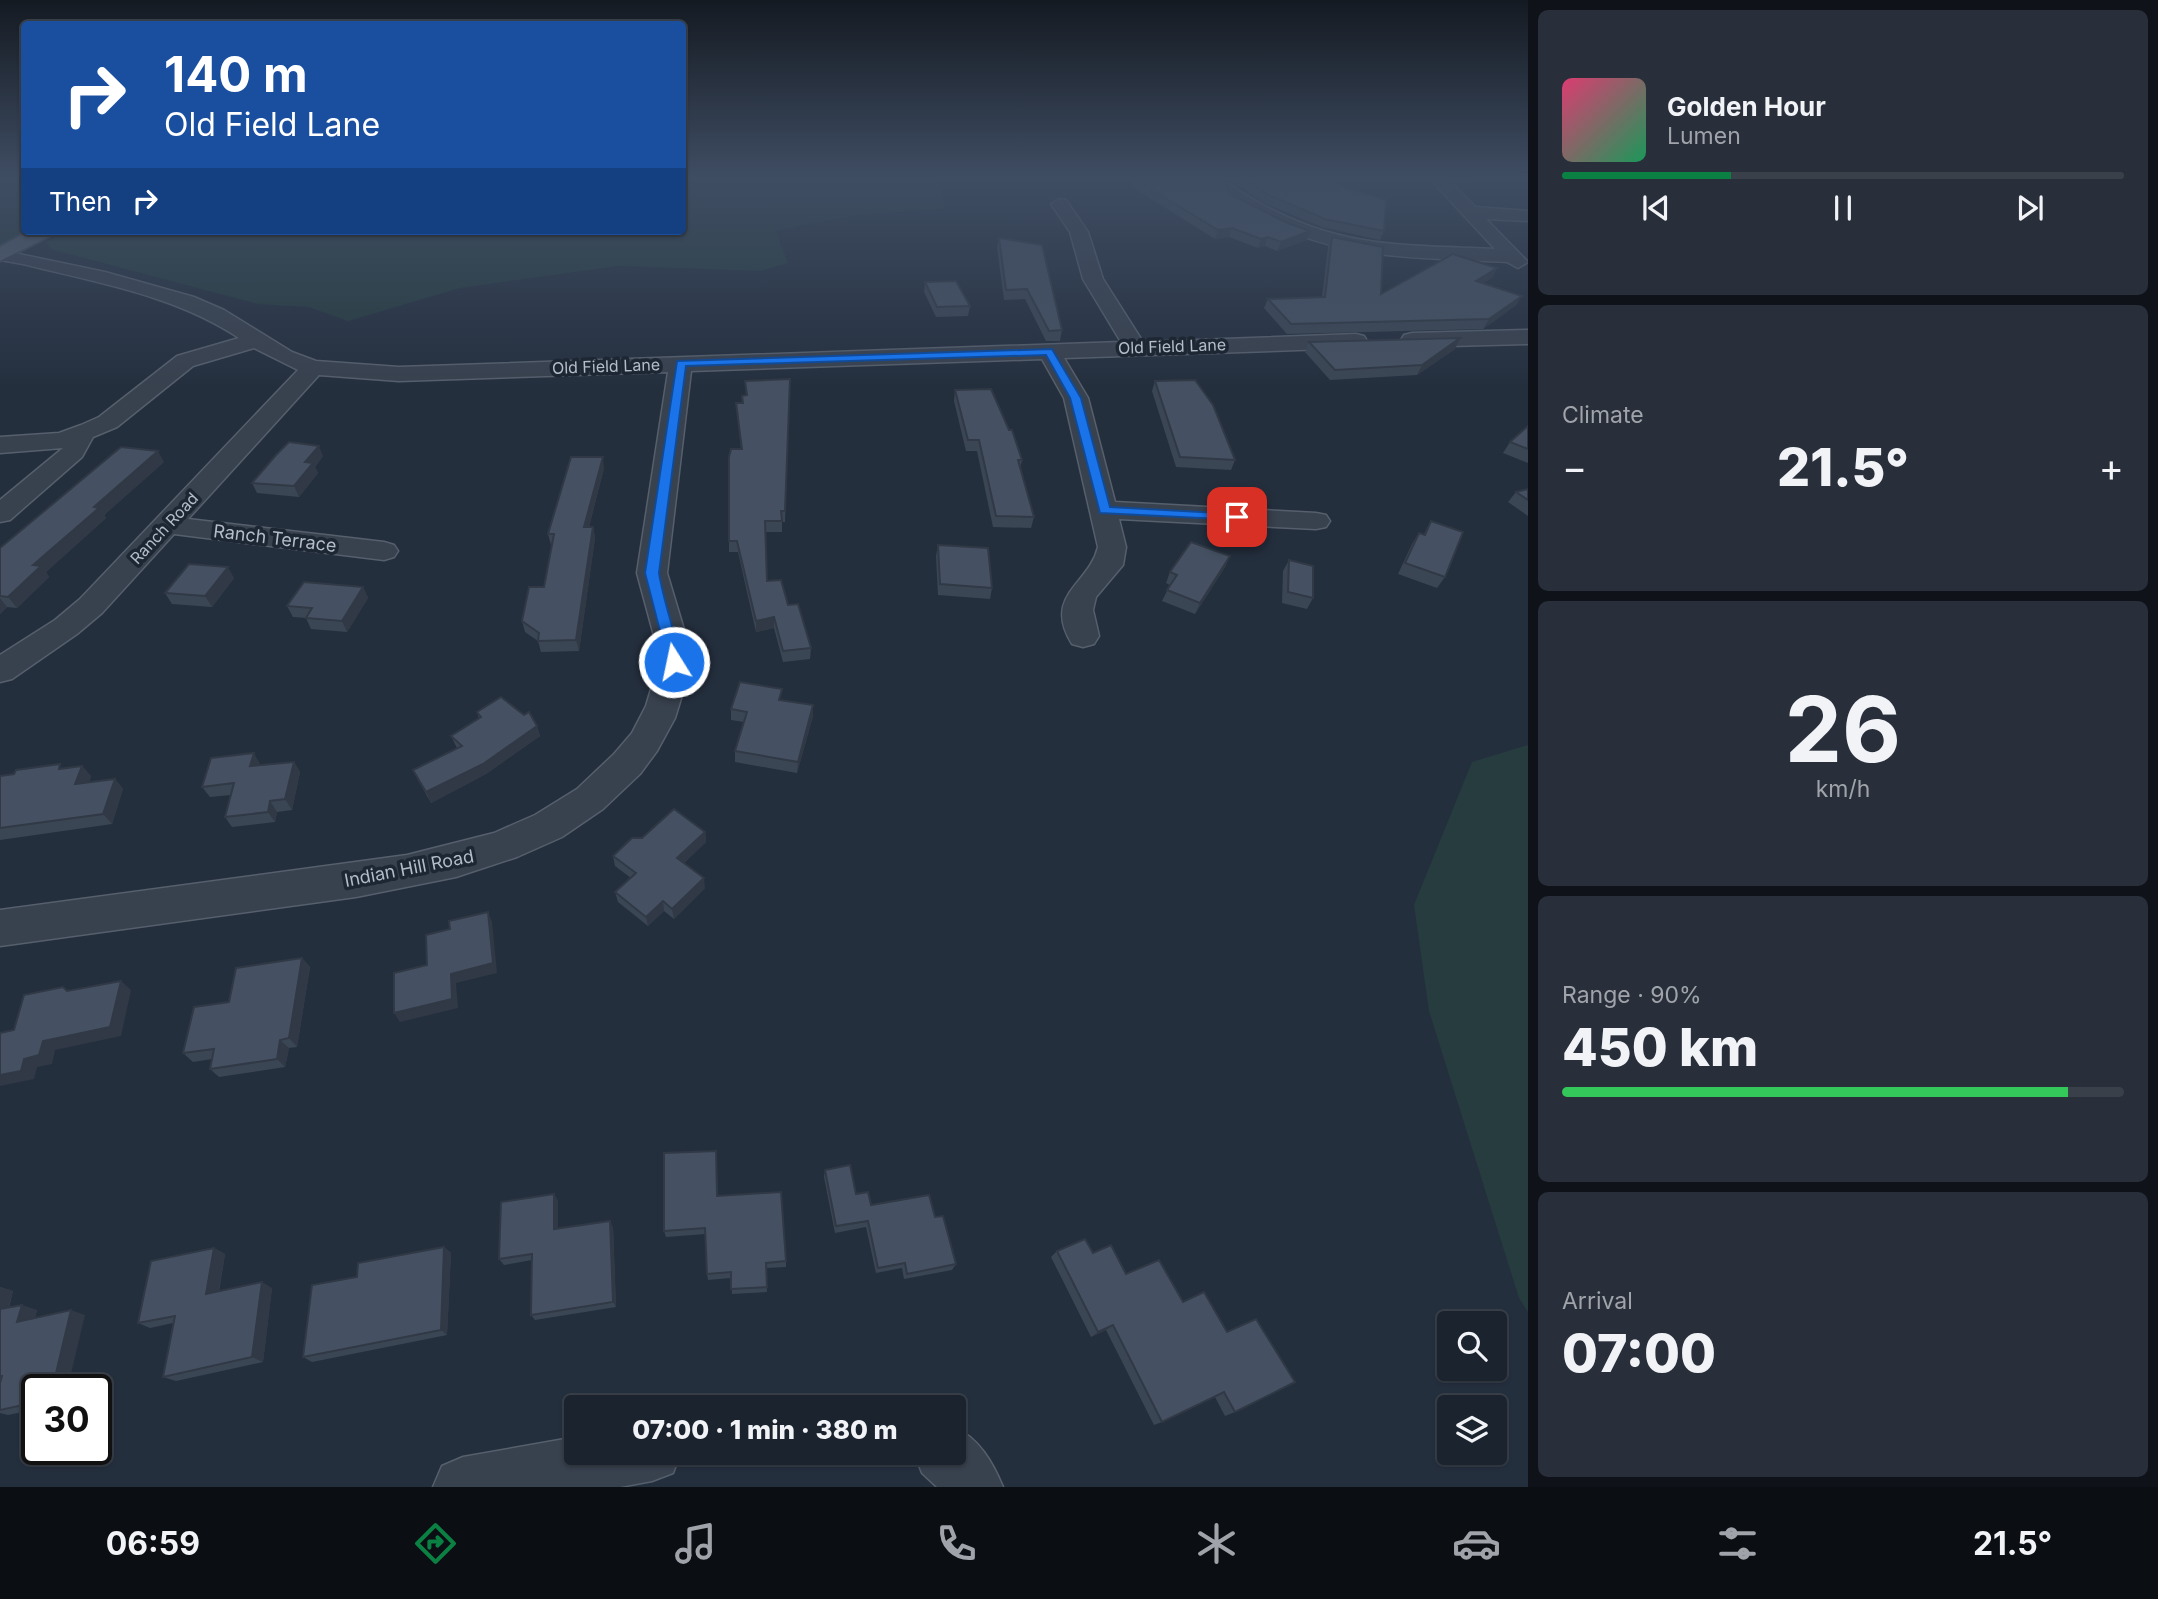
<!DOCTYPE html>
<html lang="en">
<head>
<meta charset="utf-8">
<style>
	:root { --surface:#1b232e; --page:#282f3a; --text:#f1f3f6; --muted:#a0a4aa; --line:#39404a; --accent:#0b8043 }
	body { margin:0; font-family:Inter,sans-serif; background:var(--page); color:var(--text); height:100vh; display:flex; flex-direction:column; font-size:26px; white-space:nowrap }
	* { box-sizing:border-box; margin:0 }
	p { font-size:23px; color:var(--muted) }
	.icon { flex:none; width:38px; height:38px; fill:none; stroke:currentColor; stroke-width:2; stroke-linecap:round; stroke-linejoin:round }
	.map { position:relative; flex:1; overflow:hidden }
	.side { display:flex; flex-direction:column; gap:10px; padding:10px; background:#0f1319; width:630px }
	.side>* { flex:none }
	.guide { position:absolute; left:21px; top:21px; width:665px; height:214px; border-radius:7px; box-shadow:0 2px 5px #0004,0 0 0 2px var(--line); background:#1a4fa0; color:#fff; overflow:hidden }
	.fabs { position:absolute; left:1437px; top:1311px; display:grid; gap:14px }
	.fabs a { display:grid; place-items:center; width:70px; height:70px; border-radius:7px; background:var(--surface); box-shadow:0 2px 5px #0004,0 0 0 2px var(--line); font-size:35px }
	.speed { position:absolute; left:21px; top:1374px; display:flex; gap:14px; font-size:35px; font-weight:700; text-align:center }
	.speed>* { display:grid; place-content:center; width:91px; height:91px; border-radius:50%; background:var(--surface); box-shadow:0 2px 5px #0004,0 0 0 2px var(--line); line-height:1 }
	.speed .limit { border:4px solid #111; border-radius:10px; background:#fff; color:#111 }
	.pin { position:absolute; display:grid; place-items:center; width:60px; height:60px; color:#fff; margin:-30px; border-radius:14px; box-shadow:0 4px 10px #0006 }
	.me { position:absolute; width:77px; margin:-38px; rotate:350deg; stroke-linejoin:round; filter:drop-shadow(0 0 5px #0008) }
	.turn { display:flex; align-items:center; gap:24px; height:147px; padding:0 28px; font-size:32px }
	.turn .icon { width:91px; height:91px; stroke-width:2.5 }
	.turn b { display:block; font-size:49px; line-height:60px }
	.then { display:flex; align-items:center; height:66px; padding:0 28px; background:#0003; gap:14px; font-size:26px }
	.big { font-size:52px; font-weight:800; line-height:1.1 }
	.side .card { flex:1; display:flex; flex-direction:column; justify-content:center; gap:10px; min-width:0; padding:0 24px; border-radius:10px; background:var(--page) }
	.side .dial { align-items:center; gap:0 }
	.dial b { font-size:91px; line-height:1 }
	.song { display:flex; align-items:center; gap:21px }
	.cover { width:84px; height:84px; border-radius:10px; background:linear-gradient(135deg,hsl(340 70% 55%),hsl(150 70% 35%)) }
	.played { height:7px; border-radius:4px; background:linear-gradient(90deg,var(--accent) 30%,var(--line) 30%) }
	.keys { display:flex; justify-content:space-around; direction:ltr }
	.heat { display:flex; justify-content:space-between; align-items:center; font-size:38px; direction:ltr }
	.charge { height:10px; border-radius:5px; background:linear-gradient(90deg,#34c759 90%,var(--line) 0) }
	.trip { position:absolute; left:564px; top:1395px; width:402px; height:70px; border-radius:7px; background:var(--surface); box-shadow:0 2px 5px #0004,0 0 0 2px var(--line); font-weight:800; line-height:70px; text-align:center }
	.dock { display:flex; height:112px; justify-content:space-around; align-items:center; background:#0b0e12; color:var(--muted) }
	.dock .icon { width:49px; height:49px }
	.dock .current { color:var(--accent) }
	.dock b { font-size:32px; color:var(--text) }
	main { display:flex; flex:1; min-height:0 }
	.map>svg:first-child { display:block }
</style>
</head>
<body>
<main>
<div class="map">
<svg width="1528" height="1487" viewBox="0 0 1528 1487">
	<rect width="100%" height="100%" fill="#242f3e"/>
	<g fill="#263c3f">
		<path d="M0,178h24v53h5l-29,15z"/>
		<path d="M683,178h255l7,31 -88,6 -81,16 12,32 -27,8 -142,-5 -159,22 -112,33 -39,-14 -51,-3 -208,-55 -4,-7 19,-11h617z"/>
		<path d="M1528,745v567l-9,-14 -90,-287 -15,-106 58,-143z"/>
	</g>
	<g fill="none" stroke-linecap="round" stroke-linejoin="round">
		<defs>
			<g id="minor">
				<path d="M1205,178h18c12,12 26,19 40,27 80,44 145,40 232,44l-66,-71h18l28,29 53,4v10l-42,-2 42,43 -10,6 -11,-6c-93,-5 -172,-1 -255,-49 -18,-10 -34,-18 -47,-35z"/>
				<path d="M1060,199l6,1 22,32 15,47 40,63 213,-8 8,2 3,5 -3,5 -8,2 -292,10 24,40 27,104 201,11 10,2 4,6 -4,6 -10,2 -197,-10 7,28 -3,18 -27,32 -3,13 6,26 -5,8 -11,3 -11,-3c-30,-49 17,-59 26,-97l-34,-149 -22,-39 -351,12 -24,202 21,70 -1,36 -12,39 -18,33 -17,23 -37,35 -41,28 -45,20 -61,20 -100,20 -356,49v-36l407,-55 87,-22 41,-18 42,-26 37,-35 18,-21 14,-27 8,-27 2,-36 -19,-70 31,-201 -269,9 -80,-6 -131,144 196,23 10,3 4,6 -4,6 -10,3 -210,-26 -72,79 -25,21 -65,45 -12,3v-27l55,-35 25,-21 218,-229 -44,-22 -61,18 -76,61 -24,10 -11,20 -72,63 -10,2v-22l63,-52 -63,5v-16l59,-4 22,-8 18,-8 78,-61 62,-18c-65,-43 -141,-55 -216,-74l-23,-4v-10l105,22 89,25 30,13 68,42 24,9 83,6 722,-25 -38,-63 -13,-47 -19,-28z"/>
				<path d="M1528,330v14l-116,3 -8,-2 -3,-5 3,-5 8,-2z"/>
				<path d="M954,1427c25,11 39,36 49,60h-66l-15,-14 -8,-21h40z"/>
				<path d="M576,1437v15h105l-8,21 -21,8 -32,6h-187l9,-21 21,-9z"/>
			</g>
			<path id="major" d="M29,231h25l-3,4 -51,26v-14z"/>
		</defs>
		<use href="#minor" stroke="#565f6c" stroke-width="3"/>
		<use href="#major" stroke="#414a57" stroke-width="4"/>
		<use href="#minor" fill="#38414e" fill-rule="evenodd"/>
		<use href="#major" fill="#56606e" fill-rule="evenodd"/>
	</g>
	<g fill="#3b4654">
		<path d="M1129,178h83l22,18 73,44 -30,11 -12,-5 -7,2 -29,-11 -14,2 -78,-49z"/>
		<path d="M1228,178h204l-2,4h-102l56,49 -4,9 -58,-13 -58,-24z"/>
		<path d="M1450,178h24l-2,5h-17z"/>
		<path d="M1332,237l49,57 116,-26 -5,10 -9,5 39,13 -6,9 -33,24 -196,5 -23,-26 4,-9 54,-2 6,-50z"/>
		<path d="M999,238l63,92 -2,11h-14l-21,-42 -21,1 -7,-53z"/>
		<path d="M925,282l45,24 -2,10 -32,1 -12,-25z"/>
		<path d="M1460,338l-5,11 -38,26 -87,5 -25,-28 4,-10z"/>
		<path d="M790,379l-5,143h-3v10h-16l1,49 21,24 23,43 -1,11 -27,3 -9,-34 -18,4 -18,-80h-9v-11l12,-92 -5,-46h6v-7l4,-1 -1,-14z"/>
		<path d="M1155,381l80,79 -4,10 -55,-3 -24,-76z"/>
		<path d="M955,390l67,70 -2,9 14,48 -3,11 -38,-1 -16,-76h-11l-12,-50z"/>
		<path d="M1528,426v37l-25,-10 7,-11z"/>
		<path d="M323,456l-8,11 3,6 -19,24 -42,-4 -5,-10z"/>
		<path d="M164,462l-60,53 2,3 -60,54 3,5 -32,31 -10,-1 -7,7v-66z"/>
		<path d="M604,468l-15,59h4l2,11 -16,113 -38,1 -3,-11 -13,-9 -3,-11 22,-34 8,-42h-1l-3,-11z"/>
		<path d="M1528,489v27l-20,-14 8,-10z"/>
		<path d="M1431,521l14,56 -8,11 -39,-14 14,-30 7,-11 5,1z"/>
		<path d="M938,545l54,43 -2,11 -52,-4 -2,-39z"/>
		<path d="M1230,556l-5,11 -30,47 -33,-13 8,-16 -4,-2 4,-11z"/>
		<path d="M1289,560l24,38 -6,11 -25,-6 1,-32z"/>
		<path d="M234,578l-22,29 -40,-3 -7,-11z"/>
		<path d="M363,587l5,11 -21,34 -36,-3 -5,-11 -13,-1 -6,-11z"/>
		<path d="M782,700l31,16 -16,57 -62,-11v-11l9,-29 -13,-2v-11z"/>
		<path d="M477,712l60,14 3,10 -54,38 -55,29 -13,-23 -5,-10 44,-22 -6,-12 28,-18z"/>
		<path d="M294,762l6,10 -8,38 -15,2 -2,10 -43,5 -7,-10 6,-22 -21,2 -8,-10 58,-23v1z"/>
		<path d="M82,766l9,10 -2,6 26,-3 8,10 -11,35 -112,16v-64z"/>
		<path d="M705,832l1,10 -22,21 21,25 -31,31 -10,-8 -16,15 -30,-24 -3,-10 16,-14 -16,-12 -2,-10z"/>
		<path d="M302,958l8,9 -13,80 -8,1 -4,19 -66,10 -9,-8 2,-10 -19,3 -10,-9 46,-51z"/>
		<path d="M716,1151l2,45 68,65v6l-20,1 1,24 -35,2 -1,-16 -23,2 -1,-6 -1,-40 -40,3 -2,-6z"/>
		<path d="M825,1170l46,35 64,12 21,47 -4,6 -48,9 -2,-11 -26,5 -10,-46 -31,6 -11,-56z"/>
		<path d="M554,1194l4,7v27l55,-1 3,80 -81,13 -4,-5 1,-55 -28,5 -5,-6z"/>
		<path d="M444,1247l7,6 -4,82 -135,27 -9,-5 54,-80z"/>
		<path d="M214,1248l11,6 -6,38 53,-4 -9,74 -87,19 -13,-4 10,-54 -23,5 -12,-5z"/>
		<path d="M1057,1251l36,2 33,21 33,-14 76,152 -10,4 -10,-19 -53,25 -8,3 -48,-95 -15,7 -40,-80z"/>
		<path d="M0,1287l13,4 -4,17 28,2 -2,8 50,-3 -48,75v19l-29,6 -8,-2z"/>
	</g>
	<g fill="#303945">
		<path d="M1232,228l-3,9 -14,2 3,-9z"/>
		<path d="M1310,231l-3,9 -30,11 4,-9z"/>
		<path d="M1268,237l-3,9 -7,2 3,-9z"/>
		<path d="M1497,268l-5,10 -22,13 6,-10z"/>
		<path d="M1522,296l-6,9 -33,24 6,-10z"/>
		<path d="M1460,338l-5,11 -38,26 5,-10z"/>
		<path d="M319,446l4,10 -8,11 3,6 -19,24 -5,-11 11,-24z"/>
		<path d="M158,451l6,11 -60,53 2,3 -60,54 3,5 -32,31 -9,-11 25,-32 61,-58z"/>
		<path d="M603,457l1,11 -18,70 -2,-11z"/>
		<path d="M593,527l2,11 -16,113 -3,-11z"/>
		<path d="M1230,556l-5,11 -30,47 5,-11z"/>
		<path d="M228,567l6,11 -22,29 -7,-11z"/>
		<path d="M363,587l5,11 -21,34 -5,-11z"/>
		<path d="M0,598l7,9 -7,7z"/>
		<path d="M774,617v11l-18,4v-11z"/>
		<path d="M813,705v11l-16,57 1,-11z"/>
		<path d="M537,726l3,10 -54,38 -55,29 -5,-11z"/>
		<path d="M254,753l6,11 -3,13 -7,-11z"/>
		<path d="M294,762l6,10 -8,38 -7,-11z"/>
		<path d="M82,766l9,10 -7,19 -9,-11z"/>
		<path d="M115,779l8,10 -11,35 -9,-10z"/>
		<path d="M270,801l7,11 -2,10 -7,-10z"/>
		<path d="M705,832l1,10 -27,26 -2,-10z"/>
		<path d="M704,878l1,10 -31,31 -2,-10z"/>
		<path d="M663,901l1,10 -16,15 -2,-9z"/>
		<path d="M488,912l4,10 5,51 -41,10 2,25 -58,14 -6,-9 57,-39z"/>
		<path d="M302,958l8,9 -13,80 -8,-9z"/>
		<path d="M121,981l10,9 -10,46 -66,14 -3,14 -15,3 -3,12 -34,7v-11l24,-16 19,-18z"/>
		<path d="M280,1040l9,8 -4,19 -8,-8z"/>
		<path d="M554,1194l4,7v34l-4,-6z"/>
		<path d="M610,1221l3,6 3,80 -3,-5z"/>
		<path d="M444,1247l7,6 -4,82 -6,-5z"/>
		<path d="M214,1248l11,6 -8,46 -11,-6z"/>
		<path d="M262,1282l10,6 -9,74 -11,-5z"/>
		<path d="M0,1287l13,4 -7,25 -6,-2z"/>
		<path d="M22,1305l15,5 -5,16 -15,-4z"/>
		<path d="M71,1310l14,5 -18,75h-15z"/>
		<path d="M1113,1325l-7,5 -15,7 7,-5z"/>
	</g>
	<g fill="#455162" stroke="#303945" stroke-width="2">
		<path d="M1137,178h75l22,18 51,26 25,9 -29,11 -13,-5 -7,2 -29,-11 -14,2 -79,-48z"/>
		<path d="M1244,178h72l70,22 -2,31 -59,-12 -58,-25z"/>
		<path d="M1332,237l51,10 -2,47 72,-40 44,14 -21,13 46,15 -33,23 -198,5 -23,-25 57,-2z"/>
		<path d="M999,238l43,7 20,85 -13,1 -22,-42 -21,1z"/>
		<path d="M956,281l14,25 -33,1 -12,-25z"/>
		<path d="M1460,338l-38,27 -87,5 -26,-28z"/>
		<path d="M790,379l-5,132h-4l1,10h-17l2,60 14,-1 7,25 10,-1 13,44 -28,3 -9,-34 -18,4 -19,-80h-8v-84l2,-8h11l-6,-46h7l-1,-7 5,-1 -2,-14z"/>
		<path d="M1195,380l18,25 22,55 -55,-3 -25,-76z"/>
		<path d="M991,389l18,41h3l10,30h-4l16,57 -38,-1 -17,-76h-11l-13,-50z"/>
		<path d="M1528,426v23l-18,-7z"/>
		<path d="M289,442l30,4 -14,16 8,1 -19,23 -42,-3 24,-28z"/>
		<path d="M121,447l37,4 -64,56 5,1 -66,57 8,1 -33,31 -8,-1v-48z"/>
		<path d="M571,457h32l-19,70h9l-17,113 -38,1 1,-8 -17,-12 7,-34h15l10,-53h-6z"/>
		<path d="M1528,489v11l-12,-8z"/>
		<path d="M1431,521l32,11 -18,45 -40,-14 14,-30 6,2z"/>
		<path d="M1191,542l39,14 -30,47 -33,-13 10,-15 -7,-3z"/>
		<path d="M938,545l50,3 4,40 -52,-4z"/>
		<path d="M1289,560l24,6v32l-25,-6z"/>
		<path d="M189,564l39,3 -23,29 -40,-3z"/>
		<path d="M304,582l59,5 -21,34 -36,-3 6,-10 -25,-2z"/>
		<path d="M740,682l42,7 -3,11 34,5 -15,57 -63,-11 12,-39 -16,-3z"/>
		<path d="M501,697l23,18 5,-3 8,14 -54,38 -57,28 -13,-22 49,-24 -11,-10 30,-19 -4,-5z"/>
		<path d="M254,753l-4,13 44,-4 -9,37 -15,2 -2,11 -43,5 9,-34 -32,4 9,-29z"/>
		<path d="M60,764l-1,5 23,-3 -7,18 40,-5 -12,35 -103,14v-52l14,-2 2,-4z"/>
		<path d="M674,809l31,23 -28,26 27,20 -32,31 -9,-8 -17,16 -31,-25 21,-19 -23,-17 19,-18h10z"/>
		<path d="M488,912l5,51 -42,11 1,25 -58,14v-40l33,-8 -1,-30 24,-6 -1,-8z"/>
		<path d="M302,958l-13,80 -9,2 -3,19 -67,10 4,-20 -31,4 11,-46 35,-5 7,-34z"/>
		<path d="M121,981l-11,46 -67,14 -4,14 -15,4 -3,12 -21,4v-42l14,-3 10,-35 39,-8 4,4z"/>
		<path d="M716,1151l1,45 64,-4 5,69 -20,2 1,24 -36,2v-17l-24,2 -2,-46 -41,3v-78z"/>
		<path d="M850,1165l6,29 12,-2 3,13 58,-10 6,22 8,-1 13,48 -49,10 -2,-11 -27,5 -10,-47 -32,5 -11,-56z"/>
		<path d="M554,1194v35l56,-8 3,81 -82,13 1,-61 -33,5 2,-57z"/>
		<path d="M1085,1239l8,14 18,-8 15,29 33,-14 24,42 21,-10 23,40 29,-13 39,63 -60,30 -11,-20 -62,30 -49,-97 -15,7 -41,-81z"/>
		<path d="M444,1247l-3,83 -138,27 9,-72 45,-8 1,-14z"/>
		<path d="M214,1248l-8,46 56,-12 -10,75 -89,20 12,-61 -37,7 13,-62z"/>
		<path d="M22,1305l-5,17 54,-12 -19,80h-15v12l-37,8v-27l2,-7h-2v-67z"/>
	</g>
	<linearGradient id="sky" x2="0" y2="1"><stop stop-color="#141a22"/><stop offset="0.46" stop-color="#3f4d63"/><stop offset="1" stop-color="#3f4d63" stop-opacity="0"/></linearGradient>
	<rect width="1528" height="387" fill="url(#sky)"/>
	<path fill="#1a73e8" stroke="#114b97" stroke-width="2" d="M1052,349l29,49 29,109 127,7 6,3 -2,3 -141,-7 -30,-115 -24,-43 -360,11 -27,207c5,30 16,59 22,89l-7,6 -5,-2 -24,-93 32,-212z"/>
	<g text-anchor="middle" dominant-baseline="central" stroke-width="7" stroke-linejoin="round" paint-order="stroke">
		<g font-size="16" fill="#b4bcc9" stroke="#1d2633">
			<text transform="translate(1172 346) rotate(-2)">Old Field Lane</text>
			<text transform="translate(606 366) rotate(-2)">Old Field Lane</text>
			<text transform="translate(164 528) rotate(-47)">Ranch Road</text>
		</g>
		<g font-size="18" fill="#b4bcc9" stroke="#1d2633">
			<text transform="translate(275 538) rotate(7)">Ranch Terrace</text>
			<text transform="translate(409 868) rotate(-11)">Indian Hill Road</text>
		</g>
	</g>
</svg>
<div class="fabs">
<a><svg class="icon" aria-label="search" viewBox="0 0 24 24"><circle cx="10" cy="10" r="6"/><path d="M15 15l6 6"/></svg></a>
<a><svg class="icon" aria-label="layers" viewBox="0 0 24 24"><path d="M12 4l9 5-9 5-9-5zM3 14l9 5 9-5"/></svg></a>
</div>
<div class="speed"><div class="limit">30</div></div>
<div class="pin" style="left:1237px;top:517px;background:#d93025"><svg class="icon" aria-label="arrive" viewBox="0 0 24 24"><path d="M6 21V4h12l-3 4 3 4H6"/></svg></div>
<svg class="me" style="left:674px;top:662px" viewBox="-20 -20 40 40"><circle r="17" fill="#1a73e8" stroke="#fff" stroke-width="3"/><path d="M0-11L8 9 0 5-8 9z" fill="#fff"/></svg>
<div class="trip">07:00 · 1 min · 380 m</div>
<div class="guide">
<div class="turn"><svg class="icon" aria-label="right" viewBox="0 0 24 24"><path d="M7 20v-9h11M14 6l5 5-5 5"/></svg><div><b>140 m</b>Old Field Lane</div></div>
<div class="then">Then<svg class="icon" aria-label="right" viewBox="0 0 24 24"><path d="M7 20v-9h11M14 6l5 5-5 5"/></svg></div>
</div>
</div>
<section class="side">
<div class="card">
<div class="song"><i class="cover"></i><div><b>Golden Hour</b><p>Lumen</p></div></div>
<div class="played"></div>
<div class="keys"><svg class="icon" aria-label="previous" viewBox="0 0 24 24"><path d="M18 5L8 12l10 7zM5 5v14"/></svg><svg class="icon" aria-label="pause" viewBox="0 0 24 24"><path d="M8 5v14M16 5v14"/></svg><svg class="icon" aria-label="next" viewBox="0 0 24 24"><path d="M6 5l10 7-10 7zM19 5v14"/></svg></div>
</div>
<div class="card"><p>Climate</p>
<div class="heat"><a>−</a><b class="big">21.5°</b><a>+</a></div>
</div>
<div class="card dial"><b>26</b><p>km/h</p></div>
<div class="card"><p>Range · 90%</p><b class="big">450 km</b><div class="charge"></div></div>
<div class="card"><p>Arrival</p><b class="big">07:00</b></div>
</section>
</main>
<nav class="dock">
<b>06:59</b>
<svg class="icon current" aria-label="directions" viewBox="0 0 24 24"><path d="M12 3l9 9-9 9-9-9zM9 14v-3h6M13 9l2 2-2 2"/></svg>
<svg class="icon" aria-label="music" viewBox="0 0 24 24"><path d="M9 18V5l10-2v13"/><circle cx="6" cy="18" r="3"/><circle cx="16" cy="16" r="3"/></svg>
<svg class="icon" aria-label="phone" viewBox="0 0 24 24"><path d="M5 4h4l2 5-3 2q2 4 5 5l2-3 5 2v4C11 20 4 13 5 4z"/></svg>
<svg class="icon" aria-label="climate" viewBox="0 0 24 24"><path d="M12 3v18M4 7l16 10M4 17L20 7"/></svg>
<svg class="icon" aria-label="car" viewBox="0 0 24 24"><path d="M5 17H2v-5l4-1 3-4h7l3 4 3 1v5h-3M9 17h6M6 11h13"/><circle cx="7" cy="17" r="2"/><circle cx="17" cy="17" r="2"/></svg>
<svg class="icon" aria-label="filters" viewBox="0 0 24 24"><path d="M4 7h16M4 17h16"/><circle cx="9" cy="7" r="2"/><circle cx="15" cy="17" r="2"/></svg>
<b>21.5°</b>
</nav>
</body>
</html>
